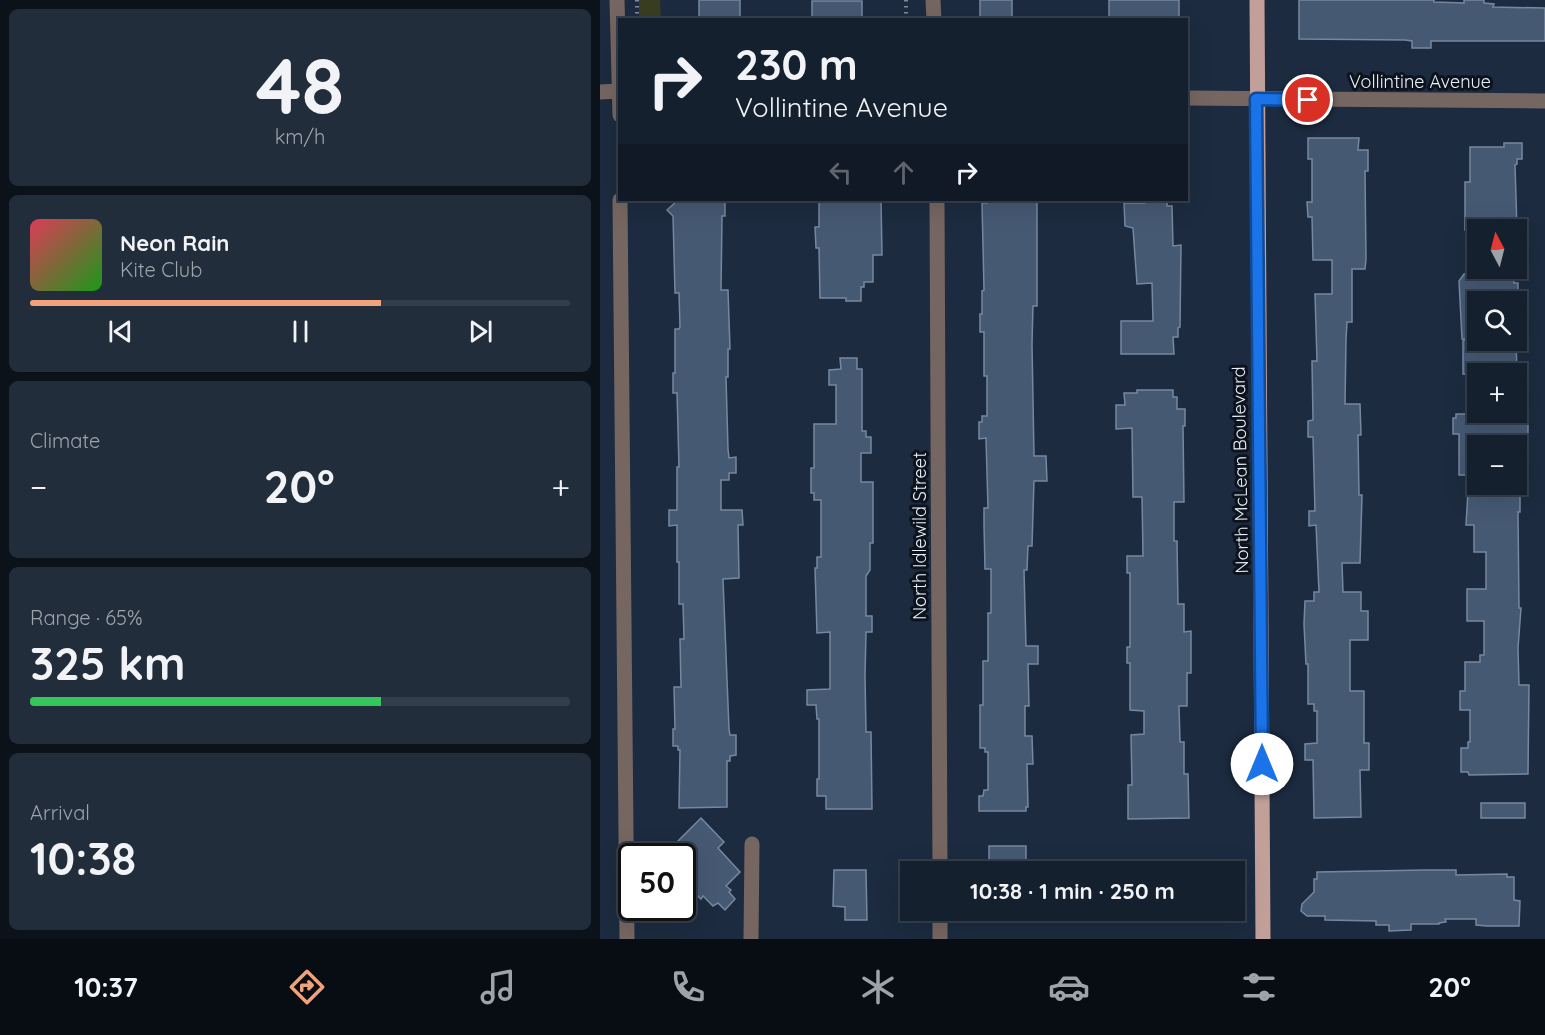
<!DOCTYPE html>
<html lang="en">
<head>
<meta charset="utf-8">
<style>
	:root { --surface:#15202f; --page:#222d3b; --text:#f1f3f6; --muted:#9da3aa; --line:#343e4b; --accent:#f1a17b }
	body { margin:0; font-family:Quicksand,sans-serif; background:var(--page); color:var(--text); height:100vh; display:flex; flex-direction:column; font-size:22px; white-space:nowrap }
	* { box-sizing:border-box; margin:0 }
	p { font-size:20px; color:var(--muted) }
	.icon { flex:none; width:33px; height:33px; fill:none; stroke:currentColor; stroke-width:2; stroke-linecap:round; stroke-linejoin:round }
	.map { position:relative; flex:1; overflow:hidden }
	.sheet { display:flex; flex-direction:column; gap:9px; padding:9px; background:#0c121a; width:600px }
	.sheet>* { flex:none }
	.guide { position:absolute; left:18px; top:18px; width:570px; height:183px; border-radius:0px; box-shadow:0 6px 24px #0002,0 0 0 2px var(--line); background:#15202f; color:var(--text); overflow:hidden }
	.needle { width:39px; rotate:353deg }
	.buttons { position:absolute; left:867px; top:219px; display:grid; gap:12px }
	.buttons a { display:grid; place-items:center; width:60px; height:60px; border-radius:0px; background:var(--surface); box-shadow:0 6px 24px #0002,0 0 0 2px var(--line); font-size:30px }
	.speed { position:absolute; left:18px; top:843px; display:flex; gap:12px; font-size:30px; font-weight:700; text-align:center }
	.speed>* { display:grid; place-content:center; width:78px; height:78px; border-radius:50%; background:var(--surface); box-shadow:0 6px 24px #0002,0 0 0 2px var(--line); line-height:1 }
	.speed .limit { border:3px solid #111; border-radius:9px; background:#fff; color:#111 }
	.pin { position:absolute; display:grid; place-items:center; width:51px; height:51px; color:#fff; margin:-26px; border:3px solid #fff; border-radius:50%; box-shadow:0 2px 6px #0007 }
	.me { position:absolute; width:66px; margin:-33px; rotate:0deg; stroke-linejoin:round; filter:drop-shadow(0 0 4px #0008) }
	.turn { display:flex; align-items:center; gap:21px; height:126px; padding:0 18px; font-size:27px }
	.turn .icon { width:78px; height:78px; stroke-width:2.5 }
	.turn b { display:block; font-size:42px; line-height:51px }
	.lanes { display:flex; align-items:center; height:57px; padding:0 18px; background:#0003; justify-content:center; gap:30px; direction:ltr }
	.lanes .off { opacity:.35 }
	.big { font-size:45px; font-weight:800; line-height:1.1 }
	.sheet .widget { flex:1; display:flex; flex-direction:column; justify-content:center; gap:9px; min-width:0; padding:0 21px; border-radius:9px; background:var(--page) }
	.sheet .dial { align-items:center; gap:0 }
	.dial b { font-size:78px; line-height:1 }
	.song { display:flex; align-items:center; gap:18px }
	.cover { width:72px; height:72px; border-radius:9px; background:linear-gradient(135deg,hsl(350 70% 55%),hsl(120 70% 35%)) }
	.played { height:6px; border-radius:3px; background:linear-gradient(90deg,var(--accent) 65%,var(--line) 65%) }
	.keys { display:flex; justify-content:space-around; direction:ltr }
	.heat { display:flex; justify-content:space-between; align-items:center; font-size:33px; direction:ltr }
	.charge { height:9px; border-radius:4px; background:linear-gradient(90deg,#34c759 65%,var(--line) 0) }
	.trip { position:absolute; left:300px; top:861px; width:345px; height:60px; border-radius:0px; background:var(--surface); box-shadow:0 6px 24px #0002,0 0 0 2px var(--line); font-weight:800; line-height:60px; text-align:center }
	.dock { display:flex; height:96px; justify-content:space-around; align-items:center; background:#080d13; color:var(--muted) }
	.dock .icon { width:42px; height:42px }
	.dock .selected { color:var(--accent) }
	.dock b { font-size:27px; color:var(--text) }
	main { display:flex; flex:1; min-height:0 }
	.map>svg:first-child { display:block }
</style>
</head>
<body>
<main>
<section class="sheet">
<div class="widget dial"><b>48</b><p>km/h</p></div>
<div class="widget">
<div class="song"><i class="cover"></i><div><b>Neon Rain</b><p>Kite Club</p></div></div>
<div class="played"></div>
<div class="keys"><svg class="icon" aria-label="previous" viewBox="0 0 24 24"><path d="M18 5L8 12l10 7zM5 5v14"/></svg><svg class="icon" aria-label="pause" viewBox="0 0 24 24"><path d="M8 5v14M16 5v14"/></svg><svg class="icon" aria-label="next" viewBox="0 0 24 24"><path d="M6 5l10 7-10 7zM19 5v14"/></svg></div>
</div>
<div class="widget"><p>Climate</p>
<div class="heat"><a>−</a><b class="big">20°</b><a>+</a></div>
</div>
<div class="widget"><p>Range · 65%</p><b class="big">325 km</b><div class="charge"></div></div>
<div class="widget"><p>Arrival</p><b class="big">10:38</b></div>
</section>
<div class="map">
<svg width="945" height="939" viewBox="0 0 945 939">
	<rect width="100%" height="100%" fill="#1c2b3f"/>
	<path fill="#393e22" d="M39,0h21l1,19h-22z"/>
	<g fill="#465973" stroke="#7688a0" stroke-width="1.5">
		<rect x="99" y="0" width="41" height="20"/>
		<rect x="380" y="0" width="32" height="20"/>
		<path d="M509,0h70v18h-9v2l-61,-2z"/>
		<path d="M699,0h135v2l30,1v-3h20v3l10,1 -1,3 52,1v33h-114v7h-19v-7l-7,-1 -106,-1z"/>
		<rect x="212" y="1" width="50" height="19"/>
		<path d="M708,138h51l-1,12h10v21h-3l1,88 -1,10h-13v53h-5l-1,18 -1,64h15l1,31h-3l1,60h3l-2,68h-18l1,29h18v19h7v29h-18v51h14v52h5v27h-9l1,47 -47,1 -1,-58h-8v-16l12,-1v-32h-3v-7h-6v-40h-2l-2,-40 1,-23h9v-9h5l-3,-67 -7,1v-15h6l-2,-74h-5v-16l5,-1 -1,-59h5l-2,-67h17v-34h-19l-1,-43h-4l-1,-15h5v-43h-4z"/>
		<path d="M904,143h18v16h-5v5l-2,1 2,65h-52v-48h5v-35h34z"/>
		<path d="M78,200h47v16h-3l-1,74h7l2,59h-2v28h-2l2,72 1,9 7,-1v16h-7v7h-8v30h21l1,15h-5l1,53 -16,1 6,150 1,6h6v20l-6,1v5h-3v46l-48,1 1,-58h-2v-4h-5v-17h2l-1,-42h7l-1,-48h4l-1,-35h-4v-42h-2v-37l-8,1v-16h8v-43h2l-2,-74h-4v-20h2v-44h4l1,-2 -1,-34h-4l-2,-77 -6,-6z"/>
		<path d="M219,200h62l1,55h-9v27h-9v5h-3v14h-15v-3h-26l-1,-50h-3l-1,-21h4z"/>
		<path d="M387,200h50v106h-4l-1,38 2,112h12l1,25h-13l-2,65h-4l-1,24h-3l2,76h12v18h-10l1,42h-4v30h7l1,28h-6l1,43h-2v4h-47v-15h4l1,-6h4v-38h-3v-4h-5v-43h3v-44h5v-48h3v-44h-6l-1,-44v-17h4l-2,-70 -7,1v-17h3v-6h5v-40h-3v-44h-4v-18h2v-23l2,-1 -2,-87h5z"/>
		<path d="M545,200h22v6h5l1,40 8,-1 -1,82 -2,1v9h-5l1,17h-53v-33h32l-1,-38 -15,1 -4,-56 -8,-2 -1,-23h21z"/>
		<path d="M864,274h49l1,9h4v19h-40v37h-16l-3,-58z"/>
		<path d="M863,340h53l1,34h-54z"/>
		<path d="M240,358h17v11h5v62h4v6h5v16h-10v29h12v61h-3v27l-4,6v40h6v16h-6l-1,44 1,56h5l1,77h-46v-13h-9v-17h2v-60h-2l-1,-14h-9v-15l23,-1v-57l-13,1 -2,-65h2v-11h4v-57h-7v-7h-3v-25h3v-44h22v-39h-7v-15l12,-1z"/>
		<path d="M537,390h36v7h4v12h8v17h-2l1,76h-10v39h3l1,63h6v28l7,-1v42h-4v33h-8l1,36h4v32h4l1,44 -61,1v-34h4l-1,-50 13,-1v-23l-14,-1v-47h-3v-16h3v-74h-3v-17h16l-1,-59h-9l-1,-69 -16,1v-24h9l-1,-12h13z"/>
		<path d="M866,412h49v4h9v5l4,-1v17l-50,2v36h-19v-41h-6v-16h3v-4h10z"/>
		<path d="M868,491l52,4v17h-2l1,96h2l-3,40 1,37h10l-1,89 -59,1 -1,-3h-7v-24h7v-6h2v-32h-10v-19h5v-29h15v-7h4v-34h-17v-32h19v-37h-12v-27h-8z"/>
		<rect x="881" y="803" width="44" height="15"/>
		<path d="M101,818l23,24 -6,6 22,24 -14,14 5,4 -2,2 6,7 -10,11 -7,-7 -5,3 -10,-10 -2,3 -19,-18v-31l-6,-7z"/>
		<rect x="389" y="846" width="37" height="26"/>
		<path d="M234,870h32l1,50h-22v-13l-12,-1z"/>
		<path d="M826,870h30v5l51,-1v3h7v23l6,1 -1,25h-32l-11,-1v-6h-31l1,3 -7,1v1h-28v6l-22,1v-6h-13v-4l-51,-1v-4h-18l-6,-5 1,-7 12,-12v-13h3v-7z"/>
	</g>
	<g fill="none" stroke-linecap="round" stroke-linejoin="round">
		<g stroke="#818d9c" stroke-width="4" stroke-dasharray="1.5 4.5" stroke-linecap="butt">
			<path d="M37,0v20"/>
			<path d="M306,0v20"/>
		</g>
		<g stroke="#766662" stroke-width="15">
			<path d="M17,0l3,115"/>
			<path d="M333,0l1,20"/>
			<path d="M0,92l20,-1"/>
			<path d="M586,98l359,3"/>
			<path d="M20,200l7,739"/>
			<path d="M337,200l3,672"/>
			<path d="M340,910v29"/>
			<path d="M151,939l1,-95"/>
		</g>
		<path stroke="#c2a099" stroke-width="15" d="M657,0l6,939"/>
	</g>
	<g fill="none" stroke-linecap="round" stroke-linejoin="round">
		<defs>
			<path id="route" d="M662,764l-6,-665 52,1"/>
		</defs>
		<use href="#route" stroke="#114b97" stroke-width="15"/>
		<use href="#route" stroke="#1a73e8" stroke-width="10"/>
	</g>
	<g text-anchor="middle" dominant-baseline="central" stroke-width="6" stroke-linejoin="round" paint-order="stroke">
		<g font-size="18" fill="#eaf2fc" stroke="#0d131c">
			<text x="820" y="81">Vollintine Avenue</text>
			<text transform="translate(640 470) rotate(-91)">North McLean Boulevard</text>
			<text transform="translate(319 536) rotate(-90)">North Idlewild Street</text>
		</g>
	</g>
</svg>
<div class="buttons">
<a><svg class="needle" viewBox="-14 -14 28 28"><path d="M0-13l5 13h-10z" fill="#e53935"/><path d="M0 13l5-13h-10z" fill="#9da3aa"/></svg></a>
<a><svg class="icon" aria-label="search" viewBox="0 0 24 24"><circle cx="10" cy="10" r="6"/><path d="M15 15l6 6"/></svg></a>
<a>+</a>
<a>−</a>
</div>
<div class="speed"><div class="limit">50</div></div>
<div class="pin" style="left:708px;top:100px;background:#d93025"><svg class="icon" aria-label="arrive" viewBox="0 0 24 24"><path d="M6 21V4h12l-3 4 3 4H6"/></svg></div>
<svg class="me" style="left:662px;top:764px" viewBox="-20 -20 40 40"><circle r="19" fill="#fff"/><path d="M0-13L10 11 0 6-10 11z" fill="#1a73e8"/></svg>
<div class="trip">10:38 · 1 min · 250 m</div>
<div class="guide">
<div class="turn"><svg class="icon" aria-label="right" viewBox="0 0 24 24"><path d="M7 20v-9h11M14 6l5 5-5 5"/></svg><div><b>230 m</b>Vollintine Avenue</div></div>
<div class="lanes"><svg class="icon off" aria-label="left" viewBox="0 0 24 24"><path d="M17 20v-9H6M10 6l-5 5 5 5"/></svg><svg class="icon off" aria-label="ahead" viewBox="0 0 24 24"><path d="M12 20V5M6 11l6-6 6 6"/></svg><svg class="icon" aria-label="right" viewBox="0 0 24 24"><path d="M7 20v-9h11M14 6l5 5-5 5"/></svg></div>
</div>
</div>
</main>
<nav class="dock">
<b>10:37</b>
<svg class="icon selected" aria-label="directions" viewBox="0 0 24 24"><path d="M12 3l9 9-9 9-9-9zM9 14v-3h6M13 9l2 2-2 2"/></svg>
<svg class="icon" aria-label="music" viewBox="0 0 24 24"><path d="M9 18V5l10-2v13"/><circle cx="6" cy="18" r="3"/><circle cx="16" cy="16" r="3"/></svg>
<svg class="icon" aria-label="phone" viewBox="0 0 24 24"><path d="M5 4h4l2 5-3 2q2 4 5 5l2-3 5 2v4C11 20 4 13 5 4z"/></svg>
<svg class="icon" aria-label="climate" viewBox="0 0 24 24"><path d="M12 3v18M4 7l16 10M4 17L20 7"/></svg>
<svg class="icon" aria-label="car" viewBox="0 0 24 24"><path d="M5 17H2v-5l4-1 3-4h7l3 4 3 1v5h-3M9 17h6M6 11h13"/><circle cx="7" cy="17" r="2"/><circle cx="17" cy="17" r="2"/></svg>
<svg class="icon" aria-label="filters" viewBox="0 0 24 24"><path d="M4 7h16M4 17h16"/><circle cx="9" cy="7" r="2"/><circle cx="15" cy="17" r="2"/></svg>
<b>20°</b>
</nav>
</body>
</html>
